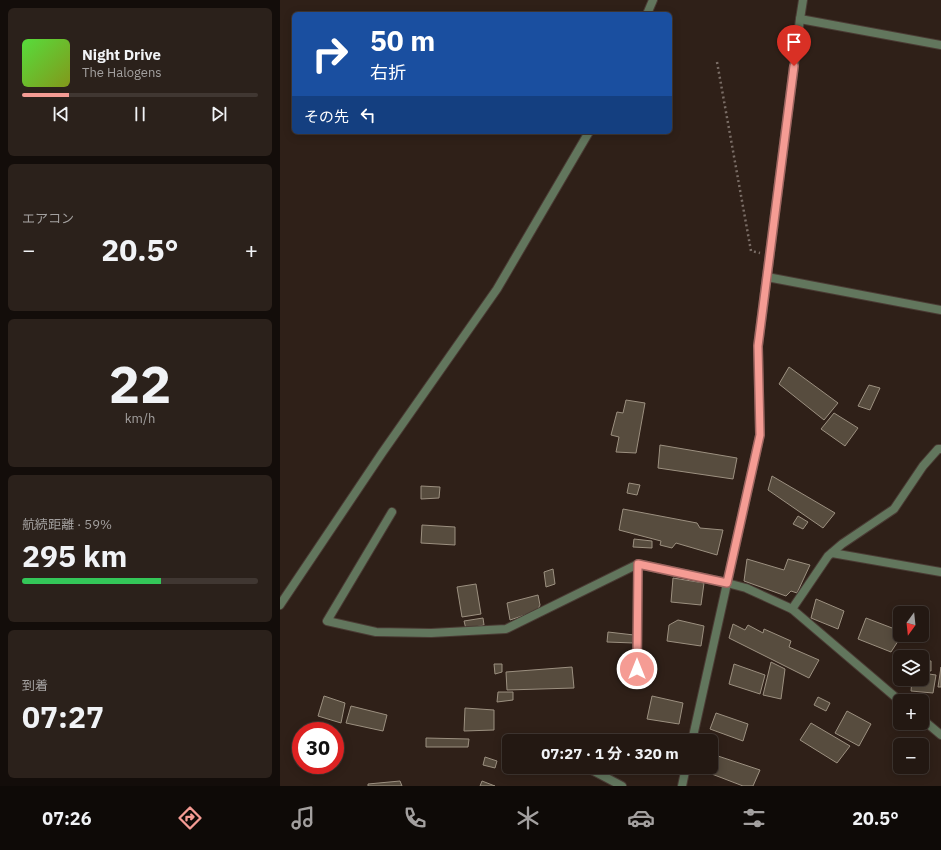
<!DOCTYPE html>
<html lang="ja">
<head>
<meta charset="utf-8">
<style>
	:root { --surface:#231812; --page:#2b211b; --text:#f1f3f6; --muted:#a3a09f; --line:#403732; --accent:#f59c94 }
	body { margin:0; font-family:"IBM Plex Sans","Noto Sans JP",sans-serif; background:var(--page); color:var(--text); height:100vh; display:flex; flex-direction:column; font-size:15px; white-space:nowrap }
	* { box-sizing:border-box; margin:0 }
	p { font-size:13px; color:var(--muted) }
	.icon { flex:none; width:22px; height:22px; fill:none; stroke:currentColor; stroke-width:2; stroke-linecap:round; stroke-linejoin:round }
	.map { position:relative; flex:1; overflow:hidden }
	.panel { display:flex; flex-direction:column; gap:8px; padding:8px; background:#130d0a; width:280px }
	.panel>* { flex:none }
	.hud { position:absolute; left:12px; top:12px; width:380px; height:122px; border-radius:6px; box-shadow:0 2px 10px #0003,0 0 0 1px var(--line); background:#1a4fa0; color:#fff; overflow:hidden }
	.needle { width:26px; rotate:195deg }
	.controls { position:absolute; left:613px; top:606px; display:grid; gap:8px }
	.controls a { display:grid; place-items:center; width:36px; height:36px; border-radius:6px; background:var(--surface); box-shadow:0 2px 10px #0003,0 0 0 1px var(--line); font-size:20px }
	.speed { position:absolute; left:12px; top:722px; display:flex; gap:8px; font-size:20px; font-weight:700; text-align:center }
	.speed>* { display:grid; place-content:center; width:52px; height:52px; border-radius:50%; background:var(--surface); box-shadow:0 2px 10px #0003,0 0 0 1px var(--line); line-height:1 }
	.speed .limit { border:6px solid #d22; background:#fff; color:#111 }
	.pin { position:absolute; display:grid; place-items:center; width:34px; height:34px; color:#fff; margin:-41px -17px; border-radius:50% 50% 50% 0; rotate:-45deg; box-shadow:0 0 4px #0007 }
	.pin .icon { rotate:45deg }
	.me { position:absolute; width:44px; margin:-22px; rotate:0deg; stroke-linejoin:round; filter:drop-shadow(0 0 3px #0008) }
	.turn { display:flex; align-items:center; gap:14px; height:84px; padding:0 12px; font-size:18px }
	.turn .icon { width:52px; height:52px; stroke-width:2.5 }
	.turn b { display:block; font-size:28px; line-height:34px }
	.then { display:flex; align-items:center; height:38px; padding:0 12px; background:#0003; gap:8px; font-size:15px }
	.big { font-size:30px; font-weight:700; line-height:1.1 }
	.panel .card { flex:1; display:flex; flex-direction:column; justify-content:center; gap:6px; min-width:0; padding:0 14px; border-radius:6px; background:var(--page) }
	.panel .dial { align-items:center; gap:0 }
	.dial b { font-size:52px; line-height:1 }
	.song { display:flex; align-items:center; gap:12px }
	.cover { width:48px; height:48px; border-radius:6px; background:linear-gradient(135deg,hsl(110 70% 55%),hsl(70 70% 35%)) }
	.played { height:4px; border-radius:2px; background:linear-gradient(90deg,var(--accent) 20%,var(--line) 20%) }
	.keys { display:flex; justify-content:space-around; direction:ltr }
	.heat { display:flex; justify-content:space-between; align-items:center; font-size:22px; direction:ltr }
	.charge { height:6px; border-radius:3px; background:linear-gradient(90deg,#34c759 59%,var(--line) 0) }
	.trip { position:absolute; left:222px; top:734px; width:216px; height:40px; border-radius:6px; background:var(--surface); box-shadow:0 2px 10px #0003,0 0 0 1px var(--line); font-weight:700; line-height:40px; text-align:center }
	.tab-bar { display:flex; height:64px; justify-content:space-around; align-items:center; background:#0e0a07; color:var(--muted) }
	.tab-bar .icon { width:28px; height:28px }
	.tab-bar .active { color:var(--accent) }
	.tab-bar b { font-size:18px; color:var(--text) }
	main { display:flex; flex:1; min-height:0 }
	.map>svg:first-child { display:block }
</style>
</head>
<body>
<main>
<section class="panel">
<div class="card">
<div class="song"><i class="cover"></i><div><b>Night Drive</b><p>The Halogens</p></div></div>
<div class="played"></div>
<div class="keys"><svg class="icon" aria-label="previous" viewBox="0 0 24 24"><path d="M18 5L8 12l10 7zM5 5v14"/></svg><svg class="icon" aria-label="pause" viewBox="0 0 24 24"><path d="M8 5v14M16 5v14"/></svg><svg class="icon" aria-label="next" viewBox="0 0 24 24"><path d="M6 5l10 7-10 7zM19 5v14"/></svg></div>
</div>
<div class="card"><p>エアコン</p>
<div class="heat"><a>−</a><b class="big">20.5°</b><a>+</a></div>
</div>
<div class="card dial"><b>22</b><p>km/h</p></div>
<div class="card"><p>航続距離 · 59%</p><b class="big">295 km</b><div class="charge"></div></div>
<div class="card"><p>到着</p><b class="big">07:27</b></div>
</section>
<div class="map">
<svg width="661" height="786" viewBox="0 0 661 786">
	<rect width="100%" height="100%" fill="#2f2018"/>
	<g fill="#574c3e" stroke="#9c9080">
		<path d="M509,367l49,36 -14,17 -45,-36z"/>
		<path d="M589,385l11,3 -10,22 -12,-4z"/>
		<path d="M346,400l19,3 -9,50 -20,-1 3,-15 -8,-2 6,-23 6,1z"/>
		<path d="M554,413l24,15 -13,18 -24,-17z"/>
		<path d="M380,445l77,13 -4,21 -75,-11z"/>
		<path d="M492,476l63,37 -12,15 -55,-38z"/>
		<path d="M349,483l11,2 -3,10 -10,-2z"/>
		<path d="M141,486l19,1 -1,11 -18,1z"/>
		<path d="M343,509l74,14 3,5 23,2 -6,25 -41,-12 -4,5 -12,-3 1,-4 -42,-11z"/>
		<path d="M518,516l10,6 -5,7 -10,-5z"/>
		<path d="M142,525l33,2v18l-34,-2z"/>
		<path d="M354,539l18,2v7l-19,-1z"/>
		<path d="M467,559l37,11 4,-11 22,6 -13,28 -6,-2 -5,5 -42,-15z"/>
		<path d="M273,569l2,15 -9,3 -2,-15z"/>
		<path d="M393,578l31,5 -3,22 -30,-3z"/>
		<path d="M196,584l5,30 -19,3 -5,-30z"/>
		<path d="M258,595l2,10 -3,6 -27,9 -3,-17z"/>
		<path d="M536,599l28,12 -6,18 -27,-11z"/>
		<path d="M203,618l1,7 -18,4 -2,-8z"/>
		<path d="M586,618l34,13v4h2l-11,17 -33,-13z"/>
		<path d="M398,620l26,6 -3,20 -34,-5 2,-16z"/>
		<path d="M453,624l12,6 3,-5 15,8 1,-4 27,12 -2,6 30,13 -10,18 -80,-40z"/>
		<path d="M328,632l26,3v8l-27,-1z"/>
		<path d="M624,635h10l-1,4z"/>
		<path d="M642,660l9,1v10l-9,-1z"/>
		<path d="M491,662l14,7 -4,30 -18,-4z"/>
		<path d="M214,664h8v8l-7,2z"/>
		<path d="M454,664l31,11 -5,19 -31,-10z"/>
		<path d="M292,667l2,21 -67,2 -1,-18z"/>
		<path d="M661,667v20h-3z"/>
		<path d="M642,673l14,2 -3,18 -22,-2 1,-12h10z"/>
		<path d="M218,692h15v8l-16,2z"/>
		<path d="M44,696l21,7 -4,20 -23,-7z"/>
		<path d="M372,696l31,7 -4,21 -32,-5z"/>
		<path d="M538,697l12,6 -4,8 -12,-6z"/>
		<path d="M71,706l36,9 -4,16 -37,-8z"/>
		<path d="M185,708l29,2v20l-30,1z"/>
		<path d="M567,711l24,13 -12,22 -24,-13z"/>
		<path d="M436,713l32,11 -5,17 -33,-12z"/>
		<path d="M531,723l39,23 -13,17 -37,-23z"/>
		<path d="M146,738l43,1 -1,8h-42z"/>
		<path d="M432,754l48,16 -7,16h-10l-39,-15 2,-4h5v-11z"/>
		<path d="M205,757l12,4 -2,7 -12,-3z"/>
		<path d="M120,781l2,5h-34v-2z"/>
		<path d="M202,781l13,5h-15z"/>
	</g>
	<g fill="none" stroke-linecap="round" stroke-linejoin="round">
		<defs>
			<g id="minor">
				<path d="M367,14l6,-14"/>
				<path d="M520,19l141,26"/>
				<path d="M487,277l174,33"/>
				<path d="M112,512l-65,109 49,11 55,1 75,-4 132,-65 89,19 19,5 46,21 108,92"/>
				<path d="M552,553l109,19"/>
				<path d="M0,605l102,-152 115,-164 92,-157"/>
				<path d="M512,609l36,-53 14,-12 52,-35 29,-43 15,-17h3"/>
				<path d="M357,669l1,-105"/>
				<path d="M642,719l19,16"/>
				<path d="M306,767l36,19"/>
			</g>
			<g id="tertiary">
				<path d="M412,741l68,-306 -2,-89 42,-327 3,-19"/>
				<path d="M402,786l4,-19"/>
			</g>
		</defs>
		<use href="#minor" stroke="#4a3b34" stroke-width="10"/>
		<use href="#tertiary" stroke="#4a3b34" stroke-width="10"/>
		<path stroke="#7a6d66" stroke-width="2.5" stroke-dasharray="2 3" stroke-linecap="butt" d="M437,62l34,189 9,2"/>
		<use href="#minor" stroke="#62765d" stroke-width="8"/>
		<use href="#tertiary" stroke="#62765d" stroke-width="8"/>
	</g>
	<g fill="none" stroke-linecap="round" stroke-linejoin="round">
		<defs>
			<path id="route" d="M357,669l1,-105 89,19 33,-148 -2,-89 36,-280"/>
		</defs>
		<use href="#route" stroke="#9f6560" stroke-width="10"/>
		<use href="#route" stroke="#f59c94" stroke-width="7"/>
	</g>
</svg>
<div class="controls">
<a><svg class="needle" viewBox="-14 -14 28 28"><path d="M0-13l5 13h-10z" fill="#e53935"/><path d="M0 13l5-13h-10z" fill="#a3a09f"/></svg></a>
<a><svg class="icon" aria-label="layers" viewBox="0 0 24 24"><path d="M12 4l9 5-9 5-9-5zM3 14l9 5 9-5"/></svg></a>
<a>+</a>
<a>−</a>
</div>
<div class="speed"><div class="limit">30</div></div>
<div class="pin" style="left:514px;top:66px;background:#d93025"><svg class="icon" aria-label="arrive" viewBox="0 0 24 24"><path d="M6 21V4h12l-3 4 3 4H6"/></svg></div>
<svg class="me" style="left:357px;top:669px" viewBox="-20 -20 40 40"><circle r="17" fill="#f59c94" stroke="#fff" stroke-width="3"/><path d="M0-11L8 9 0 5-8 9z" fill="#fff"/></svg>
<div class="trip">07:27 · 1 分 · 320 m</div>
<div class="hud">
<div class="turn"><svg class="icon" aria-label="right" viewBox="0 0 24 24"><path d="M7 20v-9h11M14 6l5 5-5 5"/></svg><div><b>50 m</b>右折</div></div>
<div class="then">その先<svg class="icon" aria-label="left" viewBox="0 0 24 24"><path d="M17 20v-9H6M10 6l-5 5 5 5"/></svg></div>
</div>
</div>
</main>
<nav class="tab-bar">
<b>07:26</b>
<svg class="icon active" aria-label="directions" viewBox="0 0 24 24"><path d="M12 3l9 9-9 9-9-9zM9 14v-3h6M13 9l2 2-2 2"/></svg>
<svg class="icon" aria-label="music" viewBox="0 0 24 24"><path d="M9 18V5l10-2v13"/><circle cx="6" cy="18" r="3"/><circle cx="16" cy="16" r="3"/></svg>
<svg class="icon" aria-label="phone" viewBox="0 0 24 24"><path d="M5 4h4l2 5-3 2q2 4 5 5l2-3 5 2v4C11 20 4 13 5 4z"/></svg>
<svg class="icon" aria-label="climate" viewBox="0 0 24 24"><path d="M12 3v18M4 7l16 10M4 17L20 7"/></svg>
<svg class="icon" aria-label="car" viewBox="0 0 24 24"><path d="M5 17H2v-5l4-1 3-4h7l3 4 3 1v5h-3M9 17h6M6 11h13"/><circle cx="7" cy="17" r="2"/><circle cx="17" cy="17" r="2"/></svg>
<svg class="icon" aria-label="filters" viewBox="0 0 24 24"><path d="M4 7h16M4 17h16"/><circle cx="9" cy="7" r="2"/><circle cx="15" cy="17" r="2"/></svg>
<b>20.5°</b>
</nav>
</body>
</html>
